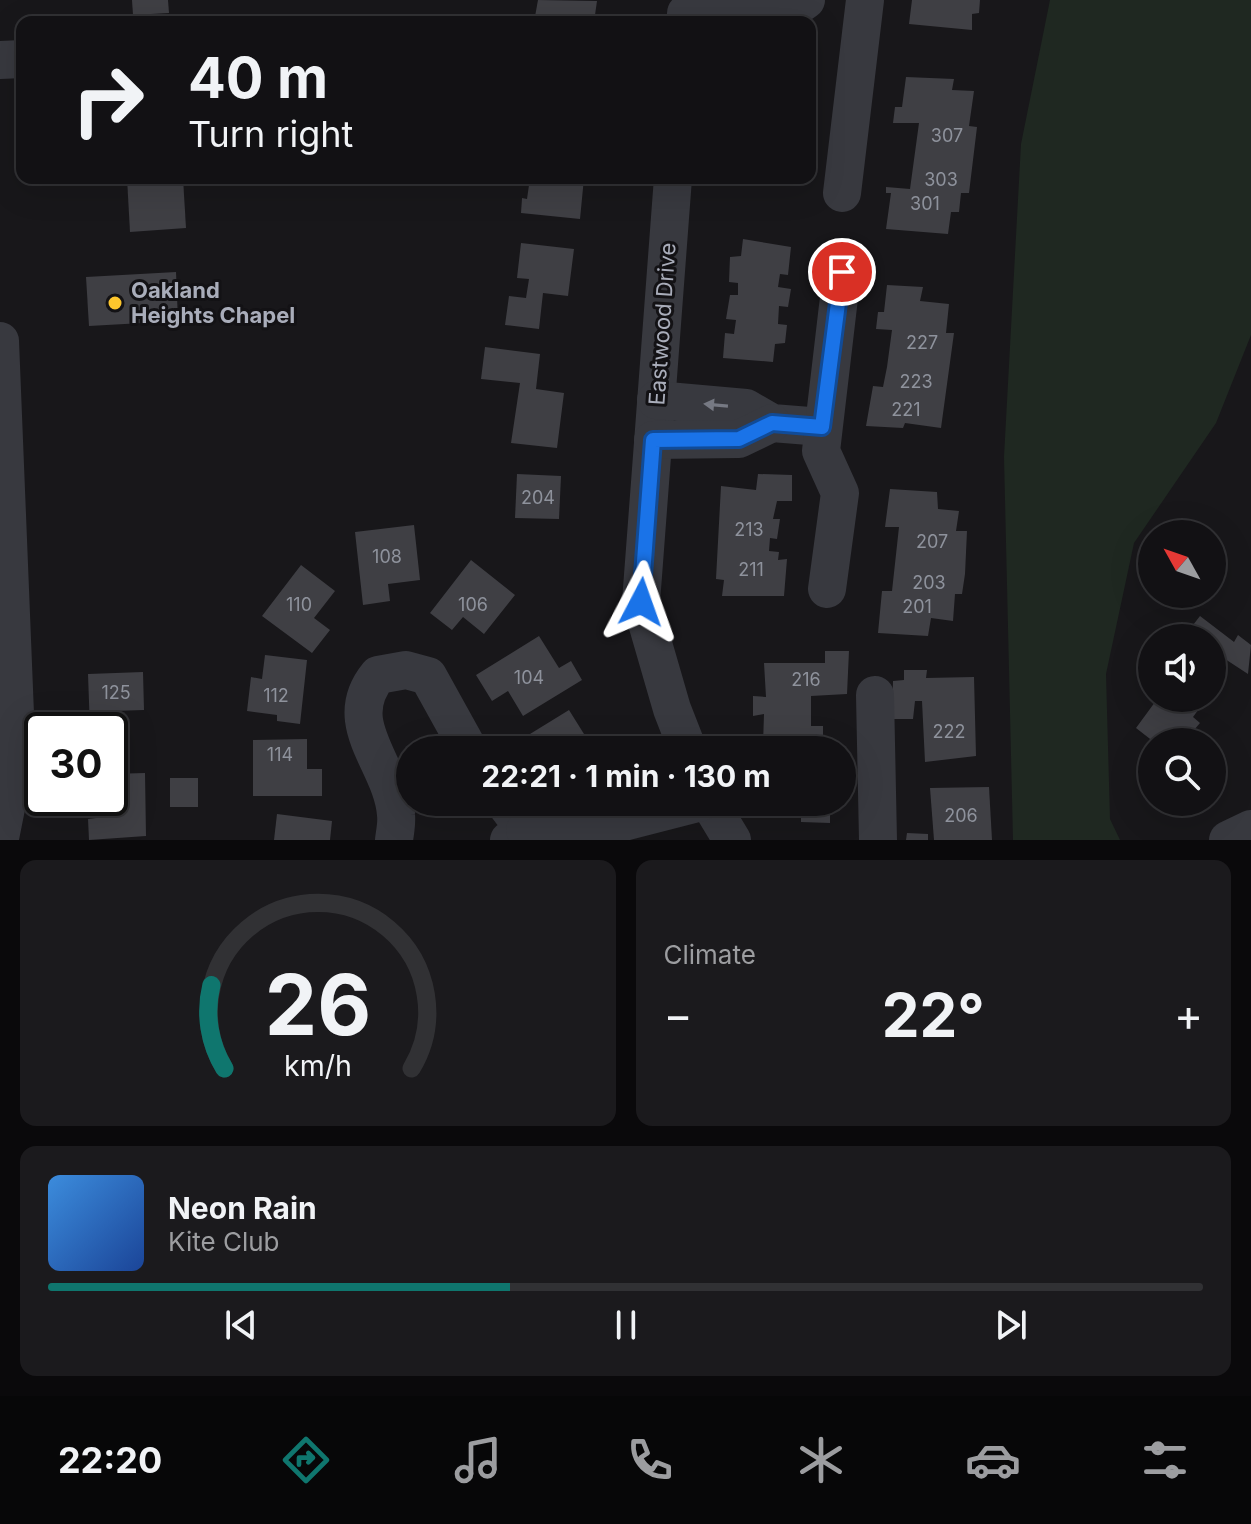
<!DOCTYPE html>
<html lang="en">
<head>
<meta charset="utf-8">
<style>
	:root { --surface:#121114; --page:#1b1a1d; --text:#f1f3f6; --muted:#9c9da0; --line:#313134; --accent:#0f766e }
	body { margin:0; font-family:Inter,sans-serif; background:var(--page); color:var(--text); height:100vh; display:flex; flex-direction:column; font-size:30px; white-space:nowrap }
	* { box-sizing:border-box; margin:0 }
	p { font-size:26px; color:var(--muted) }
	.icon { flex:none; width:44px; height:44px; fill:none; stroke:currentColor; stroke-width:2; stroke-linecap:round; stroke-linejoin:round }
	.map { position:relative; height:840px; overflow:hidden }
	.drawer { display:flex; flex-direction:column; gap:20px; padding:20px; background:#0a090b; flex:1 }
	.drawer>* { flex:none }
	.banner { position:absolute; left:16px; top:16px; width:800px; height:168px; border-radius:16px; box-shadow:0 8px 32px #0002,0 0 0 2px var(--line); background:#121114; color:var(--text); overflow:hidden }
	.needle { width:52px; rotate:310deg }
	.controls { position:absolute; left:1138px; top:520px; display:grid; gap:16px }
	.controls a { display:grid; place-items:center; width:88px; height:88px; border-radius:50%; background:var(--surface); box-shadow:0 8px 32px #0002,0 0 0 2px var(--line); font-size:40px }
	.speed { position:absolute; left:24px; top:712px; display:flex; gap:16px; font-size:40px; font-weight:700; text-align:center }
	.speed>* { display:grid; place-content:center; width:104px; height:104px; border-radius:50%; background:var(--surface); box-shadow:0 8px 32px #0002,0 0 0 2px var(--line); line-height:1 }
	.speed .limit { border:4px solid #111; border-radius:12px; background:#fff; color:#111 }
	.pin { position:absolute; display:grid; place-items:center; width:68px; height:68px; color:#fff; margin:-34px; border:4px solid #fff; border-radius:50%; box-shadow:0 2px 8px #0007 }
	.me { position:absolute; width:88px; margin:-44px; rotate:4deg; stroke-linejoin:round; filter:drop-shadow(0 0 6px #0008) }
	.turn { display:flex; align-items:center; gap:28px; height:168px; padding:0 40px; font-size:36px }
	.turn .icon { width:104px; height:104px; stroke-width:2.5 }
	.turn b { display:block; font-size:56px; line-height:68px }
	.big { font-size:60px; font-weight:700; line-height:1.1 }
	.drawer .card { flex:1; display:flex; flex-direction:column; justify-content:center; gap:12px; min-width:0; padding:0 28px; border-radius:16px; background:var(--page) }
	.drawer .dial { align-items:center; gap:0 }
	.dial svg { height:208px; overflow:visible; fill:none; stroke:var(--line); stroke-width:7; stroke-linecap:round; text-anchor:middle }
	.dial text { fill:var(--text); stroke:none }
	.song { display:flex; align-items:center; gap:24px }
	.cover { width:96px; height:96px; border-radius:12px; background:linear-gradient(135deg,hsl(210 70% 55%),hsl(220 70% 35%)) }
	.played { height:8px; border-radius:4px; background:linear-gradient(90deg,var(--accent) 40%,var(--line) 40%) }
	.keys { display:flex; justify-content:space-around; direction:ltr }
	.heat { display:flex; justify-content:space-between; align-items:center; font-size:44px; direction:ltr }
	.drawer .tiles { flex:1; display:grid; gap:20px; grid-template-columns:1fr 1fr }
	.card:last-child { grid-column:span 2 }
	.trip { position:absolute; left:396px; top:736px; width:460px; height:80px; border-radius:40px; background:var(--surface); box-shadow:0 8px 32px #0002,0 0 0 2px var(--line); font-weight:700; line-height:80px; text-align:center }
	.menu { display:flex; height:128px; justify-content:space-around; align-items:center; background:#070708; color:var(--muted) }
	.menu .icon { width:56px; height:56px }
	.menu .current { color:var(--accent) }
	.menu b { font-size:36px; color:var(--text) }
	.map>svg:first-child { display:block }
</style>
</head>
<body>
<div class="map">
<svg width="1251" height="840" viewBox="0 0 1251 840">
	<rect width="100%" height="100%" fill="#18171a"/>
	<path fill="#1f2821" d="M1050,0h201v335l-35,88 -82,120 -28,131 4,145 10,21h-107l-9,-383 17,-313z"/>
	<g fill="#3f3f44">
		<path d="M132,0h36l1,13 -36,2z"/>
		<path d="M538,0l59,1 -3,21h-60z"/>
		<path d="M912,0h68l-1,13 -7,1v16l-63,-6z"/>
		<path d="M906,77l48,2 -2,11 22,1 -5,35 8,1 -8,66h-8l-2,19h-8l-3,22 -62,-5 5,-36h-5v-6l24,2 9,-66h-26l2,-16h7z"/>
		<path d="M127,178h56l3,50 -56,4z"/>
		<path d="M530,178h54l-4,41 -59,-6 1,-15 5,1z"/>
		<path d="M743,239l48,8 -3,28 -8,-1 -2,13 13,2 -3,18 -9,-1 -1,18 9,1 -2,18 -10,1 -2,18 -50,-4 2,-25 9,1 2,-14 -10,-1 4,-24h8v-12l-9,-1 1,-25 11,-1z"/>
		<path d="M521,243l53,6 -6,47 -25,-3 -4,36 -34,-4 4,-29 17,2 3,-19 -12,-1z"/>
		<path d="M176,272l2,49 -89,5 -3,-49z"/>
		<path d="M887,285l36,2 -3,14 29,3 -3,29h8l-13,95 -36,-5 -2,5 -37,-2 7,-40 10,1 4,-20 5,-37 -16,-1 2,-17h6z"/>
		<path d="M485,347l55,7 -4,35 28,4 -7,55 -46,-5 9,-60 -39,-4z"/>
		<path d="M517,474l44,2 -2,43 -44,-1z"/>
		<path d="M758,474l34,1v26h-15l-4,18h7l-3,20 -7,-1 -1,13 10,1 -1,8 9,-1 -3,37h-62l2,-16 -8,-1 5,-93 35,4z"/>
		<path d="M890,489l47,3 1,17 21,2 -3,20h11l-2,43 -3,20h-7l-2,27 -22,-3 -3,18 -50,-3 4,-42h10l7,-64h-14z"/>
		<path d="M414,525l6,55 -32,4 2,17 -27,4 -8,-73z"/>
		<path d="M471,560l44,35 -31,39 -21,-17 -11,13 -22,-17z"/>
		<path d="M301,565l34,26 -21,27 16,12 -18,23 -50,-37z"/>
		<path d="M1200,616l34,26 4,-7 13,10 -3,29 -23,-15 -5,7 6,5 -14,21v-54h-29z"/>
		<path d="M539,636l20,32 12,-7 11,19 -59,36 -15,-25 -16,10 -16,-26z"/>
		<path d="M825,651h24l-2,43 -36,2v30h12v24h-53v-6h-7l1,-30 -11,2v-20l13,1 -2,-34h61z"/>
		<path d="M265,655l42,5 -7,64 -23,-3v-6l-30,-4 4,-34 11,2z"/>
		<path d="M904,670h23l-1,8 48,-1 2,79 -51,6 -3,-61h-7l-2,18h-21l1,-38 11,-1z"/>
		<path d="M143,672l1,38 -33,1v19h-21l-2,-56z"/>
		<path d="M1158,698h49l-14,19 7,6 -13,15 5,4h-38l-18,-14z"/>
		<path d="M569,710l25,40h-72l-5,-8z"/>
		<path d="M307,739v30h15v27h-69v-56z"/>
		<path d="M145,773l1,63 -57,4 -1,-21 8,-1 -1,-20h15v-24z"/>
		<rect x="170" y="778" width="28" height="29"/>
		<path d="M989,787l3,53h-58l-4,-52z"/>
		<path d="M801,802h29v21l-29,-1z"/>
		<path d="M277,814l55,7 -2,19h-56z"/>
		<path d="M907,833l21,1v6h-22z"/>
	</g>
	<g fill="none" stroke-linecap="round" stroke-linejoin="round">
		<g stroke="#38393f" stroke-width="38">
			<path d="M686,13l103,-1 17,-12"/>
			<path d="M0,60l22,-1"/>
			<path d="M673,178l-32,424 31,107 16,41"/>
			<path d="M842,193l23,-193"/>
			<path d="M0,341l15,373 -5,74 -10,50"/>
			<path d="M656,400l90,8 26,15 50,4"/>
			<path d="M653,440l86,-1 33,-16"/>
			<path d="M827,589l13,-96 -19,-42 21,-179"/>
			<path d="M875,695l3,145"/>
			<path d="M504,802l21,28 -16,10"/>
			<path d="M709,802l23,38"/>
			<path d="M525,830l87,-5 89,-23"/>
			<path d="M394,840c1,-8 3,-17 2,-25 -3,-51 -58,-91 -18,-140l28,-5 22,6 41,74"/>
			<path d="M1228,840l23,-11"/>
		</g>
	</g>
	<defs><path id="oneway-solid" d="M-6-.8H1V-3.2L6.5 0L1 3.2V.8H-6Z" transform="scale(2)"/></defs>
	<use fill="#767983" href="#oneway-solid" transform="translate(716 405) rotate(-175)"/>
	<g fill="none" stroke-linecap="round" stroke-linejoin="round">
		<defs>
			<path id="route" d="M641,602l12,-162 86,-1 33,-16 50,4 20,-155"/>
		</defs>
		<use href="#route" stroke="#114b97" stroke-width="20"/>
		<use href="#route" stroke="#1a73e8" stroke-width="14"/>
	</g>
	<circle fill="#fdc62d" stroke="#131215" stroke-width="3" cx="115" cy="303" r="8"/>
	<g text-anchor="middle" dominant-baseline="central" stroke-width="6" stroke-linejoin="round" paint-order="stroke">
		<g font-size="18" fill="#8e929c">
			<text x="947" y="135">307</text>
			<text x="941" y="179">303</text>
			<text x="925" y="203">301</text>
			<text x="922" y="342">227</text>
			<text x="916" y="381">223</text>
			<text x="906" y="409">221</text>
			<text x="538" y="497">204</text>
			<text x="749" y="529">213</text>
			<text x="932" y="541">207</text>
			<text x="387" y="556">108</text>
			<text x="751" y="569">211</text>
			<text x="929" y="582">203</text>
			<text x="299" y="604">110</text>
			<text x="473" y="604">106</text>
			<text x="917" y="606">201</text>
			<text x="529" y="677">104</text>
			<text x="806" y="679">216</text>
			<text x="116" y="692">125</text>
			<text x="276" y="695">112</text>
			<text x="949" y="731">222</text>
			<text x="280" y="754">114</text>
			<text x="961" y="815">206</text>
		</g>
		<g font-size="22" font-weight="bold" fill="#a9adba" stroke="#131215" text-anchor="start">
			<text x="131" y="290">Oakland<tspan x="131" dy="25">Heights Chapel</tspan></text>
		</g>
		<g font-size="22" fill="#a9adba" stroke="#131215">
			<text transform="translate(662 324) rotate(-86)">Eastwood Drive</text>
		</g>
	</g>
</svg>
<div class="controls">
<a><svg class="needle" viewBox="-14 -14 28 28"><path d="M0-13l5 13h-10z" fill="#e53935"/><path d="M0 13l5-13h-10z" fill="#9c9da0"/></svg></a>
<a><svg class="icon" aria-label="sound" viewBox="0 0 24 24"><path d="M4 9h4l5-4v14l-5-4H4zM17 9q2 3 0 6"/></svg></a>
<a><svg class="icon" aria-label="search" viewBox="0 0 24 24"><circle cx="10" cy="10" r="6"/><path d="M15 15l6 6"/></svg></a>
</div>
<div class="speed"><div class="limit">30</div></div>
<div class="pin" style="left:842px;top:272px;background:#d93025"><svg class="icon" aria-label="arrive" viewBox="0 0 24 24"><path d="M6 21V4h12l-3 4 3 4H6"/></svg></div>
<svg class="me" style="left:641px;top:602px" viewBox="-20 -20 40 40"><path d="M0-17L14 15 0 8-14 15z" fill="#1a73e8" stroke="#fff" stroke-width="4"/></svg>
<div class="trip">22:21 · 1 min · 130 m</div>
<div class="banner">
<div class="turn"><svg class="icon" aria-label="right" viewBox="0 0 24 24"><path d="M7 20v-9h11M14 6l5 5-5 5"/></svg><div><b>40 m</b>Turn right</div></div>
</div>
</div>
<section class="drawer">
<div class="tiles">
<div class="card dial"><svg viewBox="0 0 100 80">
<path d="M14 69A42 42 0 1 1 86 69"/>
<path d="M14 69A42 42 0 0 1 9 37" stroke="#0f766e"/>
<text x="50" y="56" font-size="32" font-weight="700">26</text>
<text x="50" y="72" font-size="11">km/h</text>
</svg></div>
<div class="card"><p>Climate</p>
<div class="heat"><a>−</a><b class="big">22°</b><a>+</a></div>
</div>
<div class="card">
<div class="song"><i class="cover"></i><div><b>Neon Rain</b><p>Kite Club</p></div></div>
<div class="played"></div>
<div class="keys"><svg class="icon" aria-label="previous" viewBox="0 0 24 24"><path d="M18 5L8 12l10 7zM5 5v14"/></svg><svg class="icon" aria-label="pause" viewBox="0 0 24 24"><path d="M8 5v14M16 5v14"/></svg><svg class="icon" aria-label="next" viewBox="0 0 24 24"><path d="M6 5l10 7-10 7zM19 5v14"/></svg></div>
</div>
</div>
</section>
<nav class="menu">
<b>22:20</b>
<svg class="icon current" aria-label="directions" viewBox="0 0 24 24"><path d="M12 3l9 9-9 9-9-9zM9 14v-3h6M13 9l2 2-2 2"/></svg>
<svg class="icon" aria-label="music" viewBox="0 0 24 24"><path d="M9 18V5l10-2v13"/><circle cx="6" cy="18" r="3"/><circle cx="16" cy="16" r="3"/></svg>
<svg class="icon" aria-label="phone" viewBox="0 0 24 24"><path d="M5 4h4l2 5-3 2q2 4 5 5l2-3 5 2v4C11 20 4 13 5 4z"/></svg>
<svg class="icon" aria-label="climate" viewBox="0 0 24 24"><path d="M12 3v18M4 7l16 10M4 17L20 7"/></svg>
<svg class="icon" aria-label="car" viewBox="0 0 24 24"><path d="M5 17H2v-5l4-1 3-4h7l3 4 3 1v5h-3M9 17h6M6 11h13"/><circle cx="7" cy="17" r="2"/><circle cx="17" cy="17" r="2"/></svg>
<svg class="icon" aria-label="filters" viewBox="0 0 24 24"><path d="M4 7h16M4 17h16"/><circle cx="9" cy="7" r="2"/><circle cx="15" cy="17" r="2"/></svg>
</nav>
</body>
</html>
